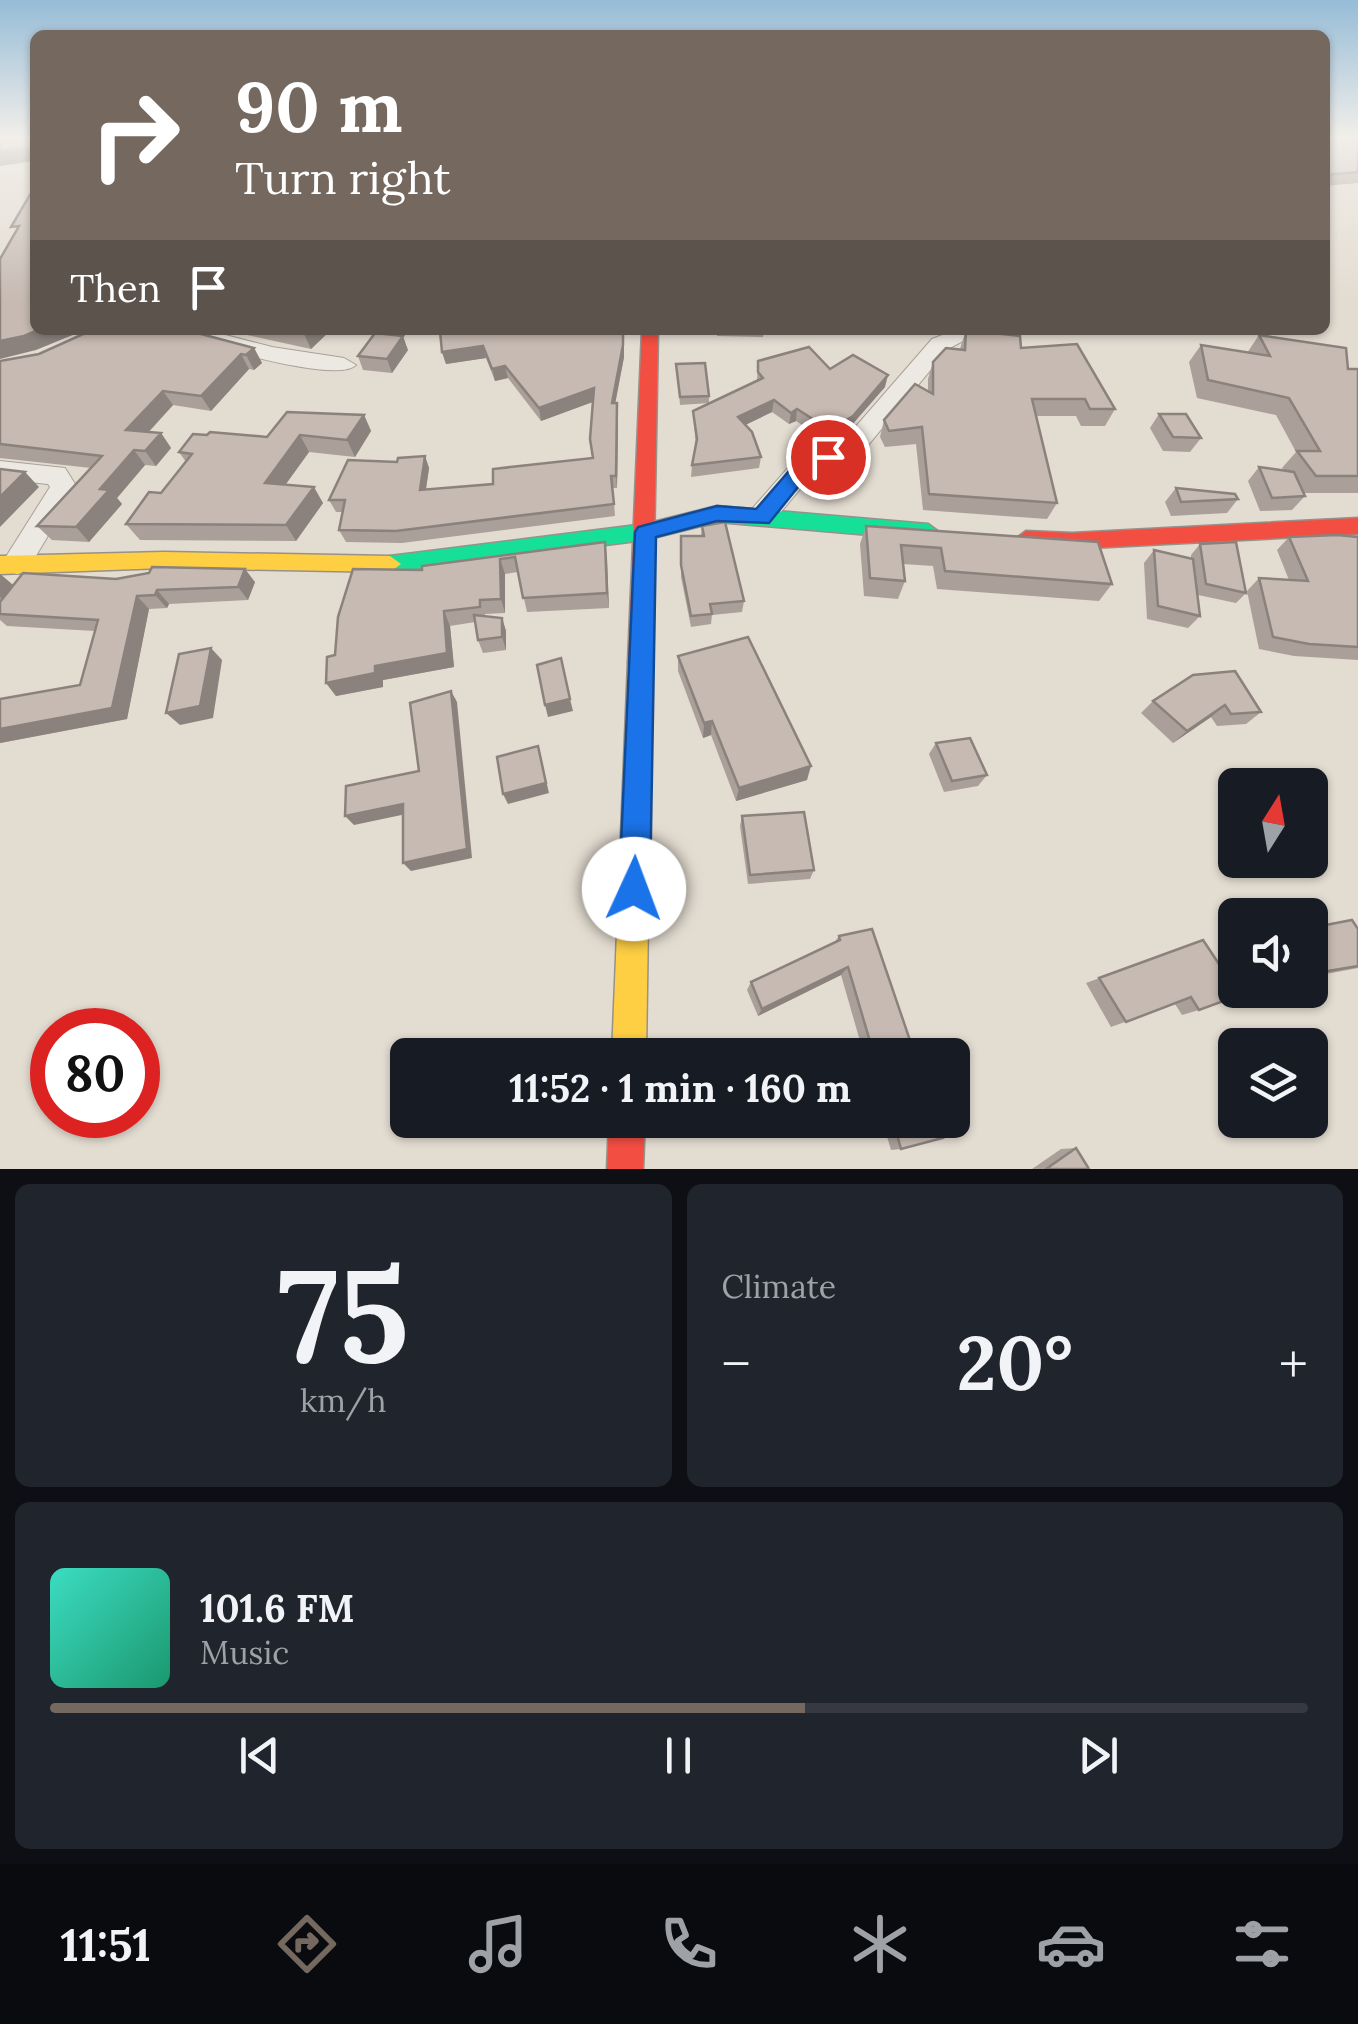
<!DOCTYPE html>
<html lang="en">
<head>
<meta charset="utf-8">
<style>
	:root { --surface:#171b24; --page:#20242c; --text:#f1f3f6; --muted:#9ea1a6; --line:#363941; --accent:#74685f }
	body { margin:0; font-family:Lora,serif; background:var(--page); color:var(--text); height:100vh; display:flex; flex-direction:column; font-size:38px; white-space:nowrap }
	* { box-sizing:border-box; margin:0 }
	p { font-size:32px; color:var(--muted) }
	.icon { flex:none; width:55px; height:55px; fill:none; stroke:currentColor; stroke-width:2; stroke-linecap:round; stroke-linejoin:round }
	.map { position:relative; height:1169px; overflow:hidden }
	.panel { display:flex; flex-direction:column; gap:15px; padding:15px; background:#0d0f14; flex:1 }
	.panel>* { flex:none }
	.banner { position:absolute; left:30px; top:30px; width:1300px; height:305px; border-radius:15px; box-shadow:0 2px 8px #0004; background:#74685f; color:#fff; overflow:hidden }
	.needle { width:65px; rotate:11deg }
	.fabs { position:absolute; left:1218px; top:768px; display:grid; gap:20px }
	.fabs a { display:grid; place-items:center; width:110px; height:110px; border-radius:15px; background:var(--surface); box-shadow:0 2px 8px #0004; font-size:50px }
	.speed { position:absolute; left:30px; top:1008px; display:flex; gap:20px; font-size:50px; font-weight:700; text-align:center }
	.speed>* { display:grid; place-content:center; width:130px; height:130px; border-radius:50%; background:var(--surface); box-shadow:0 2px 8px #0004; line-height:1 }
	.speed .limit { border:15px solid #d22; background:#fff; color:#111 }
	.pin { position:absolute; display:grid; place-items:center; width:85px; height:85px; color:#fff; margin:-42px; border:5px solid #fff; border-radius:50%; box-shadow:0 2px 10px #0007 }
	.me { position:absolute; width:110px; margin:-55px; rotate:2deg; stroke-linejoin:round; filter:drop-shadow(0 0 8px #0008) }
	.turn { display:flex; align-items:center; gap:35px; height:210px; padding:0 40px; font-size:45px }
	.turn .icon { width:130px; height:130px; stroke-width:2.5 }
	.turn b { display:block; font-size:70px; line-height:85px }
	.then { display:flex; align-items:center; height:95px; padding:0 40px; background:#0003; gap:20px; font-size:38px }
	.big { font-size:75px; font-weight:800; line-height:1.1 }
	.panel .card { flex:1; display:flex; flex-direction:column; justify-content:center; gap:15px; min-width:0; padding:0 35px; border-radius:15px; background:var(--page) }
	.panel .dial { align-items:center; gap:0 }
	.dial b { font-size:130px; line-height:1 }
	.song { display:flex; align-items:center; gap:30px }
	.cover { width:120px; height:120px; border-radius:15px; background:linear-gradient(135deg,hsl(170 70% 55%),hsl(160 70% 35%)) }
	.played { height:10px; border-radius:5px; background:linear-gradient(90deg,var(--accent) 60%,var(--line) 60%) }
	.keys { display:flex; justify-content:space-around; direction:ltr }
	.heat { display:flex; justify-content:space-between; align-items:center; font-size:55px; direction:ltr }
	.panel .tiles { flex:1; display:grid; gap:15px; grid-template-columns:1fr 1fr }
	.card:last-child { grid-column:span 2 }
	.trip { position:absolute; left:390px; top:1038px; width:580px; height:100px; border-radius:15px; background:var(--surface); box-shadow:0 2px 8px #0004; font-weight:800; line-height:100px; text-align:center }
	.tabs { display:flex; height:160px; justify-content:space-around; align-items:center; background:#090b0e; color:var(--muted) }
	.tabs .icon { width:70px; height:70px }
	.tabs .active { color:var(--accent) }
	.tabs b { font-size:45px; color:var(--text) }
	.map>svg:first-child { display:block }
</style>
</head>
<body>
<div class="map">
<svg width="1358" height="1169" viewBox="0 0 1358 1169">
	<rect width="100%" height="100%" fill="#e3dcd1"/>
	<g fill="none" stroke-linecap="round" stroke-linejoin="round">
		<defs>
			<g id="street">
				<path d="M170,330h36l66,17 72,11 12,7c-20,20 -152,-22 -183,-30z"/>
				<path d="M955,330l23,3 -30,16 -79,95 -64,39 -34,41h-20l-4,-7 4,-7 36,-41 64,-37 81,-93z"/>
				<path d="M0,461l65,7 12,19 -50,84 -10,3 -10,-3 -5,-8 48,-76 -2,-3 -48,-5z"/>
			</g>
			<path id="fast" d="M717,506l211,18 11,8 -11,8 -211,-18 -72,18 -255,32 -11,-8 11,-8 255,-32z"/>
			<g id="slow">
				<path d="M164,552l226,4 11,8 -11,8 -226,-4 -164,6v-18z"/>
				<path d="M640,652l9,3 3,7 -6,393h-34l16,-393 3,-7z"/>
			</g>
			<g id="jam">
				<path d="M642,330h16l-6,332 -3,7 -9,3 -9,-3 -3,-7z"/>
				<path d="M1358,518v16l-286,15 -46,-2 -11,-8 11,-8 46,2z"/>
				<path d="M609,1120h36l-2,49h-36z"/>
			</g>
		</defs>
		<use href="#street" stroke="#a9a199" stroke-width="2"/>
		<use href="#fast" stroke="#98918a" stroke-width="3"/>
		<use href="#slow" stroke="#98918a" stroke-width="3"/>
		<use href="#jam" stroke="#98918a" stroke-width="3"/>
		<use href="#street" fill="#ece8e2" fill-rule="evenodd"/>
		<use href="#fast" fill="#16e098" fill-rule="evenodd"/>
		<use href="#slow" fill="#ffcf43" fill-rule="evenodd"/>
		<use href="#jam" fill="#f24e42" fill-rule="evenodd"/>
	</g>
	<g fill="#aaa099">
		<path d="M1325,137l33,1v45l-33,3z"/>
		<path d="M224,330h107l-20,19z"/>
		<path d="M446,330l178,27 -9,46 3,12 -1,73h-4l2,28 -213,27 -56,-1 -7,-12 4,-18h-7l-7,-12 68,-38 28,-6 4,12 -3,21 67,-5 99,-26 1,-56 -52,19 -33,-43 -13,3 -9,-23 -40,6 -4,-12z"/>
		<path d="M717,330h47l-1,7 -46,-1z"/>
		<path d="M966,330l55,18 94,61 -10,17h-24l-5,-10h-40l21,87 -10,16 -124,-9 -7,-66 -31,3 -5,-10 4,-17 44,-29v-12l5,-17 27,-13z"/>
		<path d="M1259,335l89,34h10v124h-54l1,3 -13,14 -32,1 -12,-30 11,-14 25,3 -2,-2 14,-16 -20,-37 -79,-17 -8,-36 12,-17 46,8z"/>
		<path d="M254,348l8,15 -8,7 -5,-1 -38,42 -38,-6 -24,27 12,1 10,15 -15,18 -11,-1 -28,33 5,6 -33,38 -37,-2 -15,-14 54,-58 -91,-10v-97z"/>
		<path d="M408,350l-16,23 -29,-3 -5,-14z"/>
		<path d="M758,361l72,8 55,18 -35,40 -23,14 -31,-20 -7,3 -17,-12 -27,13 16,32 -2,11 -68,9 1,-12 4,-20 -3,-34 64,-30z"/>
		<path d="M677,371l32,25v7l-29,2z"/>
		<path d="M1159,414l42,24 -11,14 -27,-1 -13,-23z"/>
		<path d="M364,415l7,16 -16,26 -46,-5 -23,32 37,19 -27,38 -156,-1 -14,-16 35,-31 25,-31 -7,-10 88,-15z"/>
		<path d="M1176,488l62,11 -11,14 -56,3 -6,-14z"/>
		<path d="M702,526l42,75 -2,11 -30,3 -1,9 -20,3 -10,-50v-41h20z"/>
		<path d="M866,526l246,58 -13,17 -162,-12 -4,-23 -30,-2 2,17 -7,18 -34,-3 -4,-52z"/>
		<path d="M1289,537h69v123l-64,-4 -35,-7 -12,-58 12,-13 30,2 -12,-30z"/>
		<path d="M605,542l4,66 -82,4 -9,-40 -13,2v39l-20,1v2l17,2 4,13v19l-23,3 -5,-13 -3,-18 -25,4 4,41 -71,13v7l-47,9 -10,-13 9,-28 87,-85z"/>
		<path d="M1200,544l46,49 -10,10 -38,-8 2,21 -12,12 -41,-9 -3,-56 10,-13 37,8v-3z"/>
		<path d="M0,574l13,11 103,-6 139,3 -7,18 -79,4 -2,4 -18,1 -22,110 -127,24v-44l80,-14 15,-54 -88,-5 -7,-6z"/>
		<path d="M678,656l129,124 -71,21 -25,-66 -8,3 -25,-67z"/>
		<path d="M1235,671l26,41 -15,12 -29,2 -6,-9 -38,26 -32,-30 12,-12z"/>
		<path d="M936,743l51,32 -9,11 -34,6 -15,-38z"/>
		<path d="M742,816l72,54 -4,9 -62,5 -8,-58z"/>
		<path d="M1310,928l48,1v39l-48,9z"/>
		<path d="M839,936l76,119h-51l-23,-80 -83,41 -11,-26 4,-8 83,-39z"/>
		<path d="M1203,940l-4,70 -17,5 -7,-11 -64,23 -25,-44z"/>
		<path d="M882,1120h55l-36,29 -10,1z"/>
		<path d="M1076,1148l13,21h-57l29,-20z"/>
	</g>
	<g fill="#8b827d">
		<path d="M35,147v14l-35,5v-15z"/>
		<path d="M38,330h47l-49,20 -36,9v-18z"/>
		<path d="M309,330h22l-20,19 -7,-15z"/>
		<path d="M403,336l5,14 -16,23 -5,-14z"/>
		<path d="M624,336v21l-11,58 -1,-12z"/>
		<path d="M483,346l3,12 -40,6 -4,-12z"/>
		<path d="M254,348l8,15 -8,7 -8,-15z"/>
		<path d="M241,354l8,15 -38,42 -10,-15z"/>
		<path d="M505,366l3,12 -13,3 -3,-12z"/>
		<path d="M888,375l-3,12 -35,40 -23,14 3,-11z"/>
		<path d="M594,388l1,13 -54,20 -2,-13z"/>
		<path d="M163,391l10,14 -36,39 -11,-14z"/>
		<path d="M774,400l-2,12 -35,17 1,-12z"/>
		<path d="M617,403l1,12 -1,73 -1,-12z"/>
		<path d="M797,409l-1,12 -7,3 2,-11z"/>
		<path d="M364,415l7,16 -16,26 -8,-17z"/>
		<path d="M161,433l10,15 -15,18 -11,-15z"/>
		<path d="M300,435l9,17 -34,47 -10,-16z"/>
		<path d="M134,450l11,15 -28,33 5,6 -33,38 -13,-15 24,-38z"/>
		<path d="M425,456l4,12 -5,34 -4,-12z"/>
		<path d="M25,472l14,15 -39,40v-30z"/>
		<path d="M314,487l9,16 -27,38 -10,-16z"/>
		<path d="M605,542l2,15 2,51 -2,-15z"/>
		<path d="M500,559l5,15v39l-4,-14z"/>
		<path d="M245,569l10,13 -7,18 -10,-13z"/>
		<path d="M0,574l13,11 -8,16 -5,-4z"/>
		<path d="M157,590l12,14 -2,4 -12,-13z"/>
		<path d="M137,596l12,13 -22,110 -127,24v-14l112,-21z"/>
		<path d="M444,611l6,15 4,41 -71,13v7l-47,9 -10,-13 49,-17z"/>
		<path d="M502,618l4,13v19l-4,-13z"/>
		<path d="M211,648l11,12 -9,58 -33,7 -14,-12z"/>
		<path d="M451,691l6,11 15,156 -61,13 -8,-8z"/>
		<path d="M570,699l3,12 -25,6 -3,-12z"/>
		<path d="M1225,705l-14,12 -38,26 14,-12z"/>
		<path d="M712,721l-1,14 -8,3 1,-15z"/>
		<path d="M538,746l11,47 -41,11 -5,-10z"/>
		<path d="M811,766l-4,14 -71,21 3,-13z"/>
		<path d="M403,804l8,9 -57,12 -9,-9z"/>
		<path d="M848,967l-7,8 -83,41 4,-7z"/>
	</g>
	<g fill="#c6bab2" stroke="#8b827d" stroke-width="2.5">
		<path d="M19,137h16v10l-35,4v-10z"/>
		<path d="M1325,137l33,1v34l-33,3z"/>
		<path d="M35,186v144h3l-14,6 -24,5v-82l19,-33 -8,1z"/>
		<path d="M92,330h94l68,18 -8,7 -5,-1 -40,42 -38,-5 -37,39 35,3 -16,18 -11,-1 -34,39 9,1 -33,37 -39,-1 65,-70 -102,-12v-83l39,-7z"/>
		<path d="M284,330h25l-5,4z"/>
		<path d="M446,330h177v15l-11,58h5l-1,73h-5l3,28 -218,27 -57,-1 6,-30h-16l19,-40 49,2 1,-4 27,-2 -5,34 73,-6v-15l100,-11 -3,-19 4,-51 -55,20 -34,-42 -13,3 -9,-23 -41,6 -2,-21z"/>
		<path d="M966,330l54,6 1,12 56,-4 38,65h-25l-5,-10h-53l25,104 -128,-9 -7,-67 -33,4 -5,-11 31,-36 18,10v-32l13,-14 19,2z"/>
		<path d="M375,333l28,3 -16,23 -29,-3z"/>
		<path d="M1259,335l87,13 2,21h10v107h-42l-19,-25h23l-31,-53 -81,-18 -7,-35 69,11z"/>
		<path d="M809,347l21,22 23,-14 35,20 -35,41 -23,14 -33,-21 -6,4 -17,-13 -36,17 14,15 9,25 -69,8 5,-26 -4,-28 70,-33 -5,-6v-11z"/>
		<path d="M705,363l4,33 -29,1 -4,-33z"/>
		<path d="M287,412l77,3 -17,25 -47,-5 -35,48 49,4 -28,38 -160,-1 23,-32 12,1 31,-39 -13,-2 14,-18 14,1 3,-3 57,5z"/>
		<path d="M1159,414h27l15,24 -28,-1z"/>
		<path d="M1259,467l35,5 11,24 -33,2z"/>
		<path d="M0,469l25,3 -25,25z"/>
		<path d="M1176,488l59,6 3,5 -57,3z"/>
		<path d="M725,522l19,79 -34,3 2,10 -21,2 -10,-51v-29h23l-2,-10z"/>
		<path d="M866,526l232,16 14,42 -167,-13 -4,-23 -40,-3 4,36 -35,-3z"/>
		<path d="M1337,535l21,2v110l-49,-3 -36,-7 -14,-59 49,3 -19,-44z"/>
		<path d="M605,542l2,51 -84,5 -8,-41 -15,2 1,40 -21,1v7l-36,4 3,42 -72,13v7l-49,10 1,-26 8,-2 3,-38 15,-48 69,1v-4z"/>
		<path d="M1236,542l10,51 -40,-9 -6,-40z"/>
		<path d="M1154,550l39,9 7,57 -42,-10z"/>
		<path d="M152,567l93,2 -7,18 -81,3 -2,5 -18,1 -25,112 -112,21v-30l80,-14 18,-65 -98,-6v-12l23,-29 93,6 33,-6z"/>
		<path d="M474,615l28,3v19l-24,3z"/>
		<path d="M748,637l63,129 -72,22 -27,-67 -8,2 -26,-67z"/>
		<path d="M211,648l-11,58 -34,7 13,-59z"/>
		<path d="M561,658l9,41 -25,6 -8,-40z"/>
		<path d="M1235,671l26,41 -30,2 -6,-9 -38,26 -34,-30 40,-26z"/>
		<path d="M451,691l16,158 -64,14v-59l-58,12 1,-30 73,-15 -9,-68z"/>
		<path d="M970,738l17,37 -35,6 -16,-38z"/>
		<path d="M538,746l8,37 -43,11 -6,-37z"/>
		<path d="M804,812l10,58 -64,5 -8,-59z"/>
		<path d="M1352,920l6,9v37l-48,8v-46z"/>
		<path d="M872,929l43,126h-41l-26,-88 -86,42 -11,-27 89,-42 -1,-4z"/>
		<path d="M1203,940l32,48v2l5,5 -41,15 -8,-13 -65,25 -27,-44z"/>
		<path d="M893,1120h44l6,18 -42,11z"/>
		<path d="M1076,1148l13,21h-43z"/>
	</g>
	<linearGradient id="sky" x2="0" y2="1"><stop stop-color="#96bcd7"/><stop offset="0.46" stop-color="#f2efea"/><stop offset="1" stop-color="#f2efea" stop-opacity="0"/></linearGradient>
	<rect width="1358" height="300" fill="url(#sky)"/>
	<path fill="#1a73e8" stroke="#114b97" stroke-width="2.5" d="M828,450l7,2v9l-32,20 -34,42 -52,-2 -61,16 -6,352 -5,11 -11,4 -10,-4 -5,-11 16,-357 3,-5 79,-21 39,3 33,-38z"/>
</svg>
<div class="fabs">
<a><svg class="needle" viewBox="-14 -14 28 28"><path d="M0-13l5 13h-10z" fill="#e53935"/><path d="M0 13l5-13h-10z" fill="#9ea1a6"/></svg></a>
<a><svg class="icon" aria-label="sound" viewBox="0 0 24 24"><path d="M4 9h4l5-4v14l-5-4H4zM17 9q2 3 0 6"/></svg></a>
<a><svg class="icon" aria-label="layers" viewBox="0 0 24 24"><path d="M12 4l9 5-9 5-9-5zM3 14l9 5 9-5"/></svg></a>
</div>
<div class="speed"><div class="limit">80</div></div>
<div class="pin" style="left:828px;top:457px;background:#d93025"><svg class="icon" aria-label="arrive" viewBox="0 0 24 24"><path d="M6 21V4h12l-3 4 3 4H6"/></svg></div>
<svg class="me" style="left:634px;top:889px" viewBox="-20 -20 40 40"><circle r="19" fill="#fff"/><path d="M0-13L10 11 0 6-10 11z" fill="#1a73e8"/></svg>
<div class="trip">11:52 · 1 min · 160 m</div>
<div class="banner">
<div class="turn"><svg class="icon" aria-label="right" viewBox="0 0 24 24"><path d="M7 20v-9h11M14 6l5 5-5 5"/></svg><div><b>90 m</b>Turn right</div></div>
<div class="then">Then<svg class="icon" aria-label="arrive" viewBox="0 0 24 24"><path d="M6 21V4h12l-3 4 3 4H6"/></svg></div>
</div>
</div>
<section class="panel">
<div class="tiles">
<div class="card dial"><b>75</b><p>km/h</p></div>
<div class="card"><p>Climate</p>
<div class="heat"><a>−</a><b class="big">20°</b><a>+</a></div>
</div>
<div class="card">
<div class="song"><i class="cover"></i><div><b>101.6 FM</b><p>Music</p></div></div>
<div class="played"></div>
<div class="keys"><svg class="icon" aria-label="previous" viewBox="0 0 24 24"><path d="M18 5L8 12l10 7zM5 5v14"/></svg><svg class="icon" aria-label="pause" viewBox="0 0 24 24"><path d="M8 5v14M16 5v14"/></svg><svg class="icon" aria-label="next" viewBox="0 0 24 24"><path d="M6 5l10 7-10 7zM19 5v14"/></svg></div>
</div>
</div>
</section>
<nav class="tabs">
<b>11:51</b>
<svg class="icon active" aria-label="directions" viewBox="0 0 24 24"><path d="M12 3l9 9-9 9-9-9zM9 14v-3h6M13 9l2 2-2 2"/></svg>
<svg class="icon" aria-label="music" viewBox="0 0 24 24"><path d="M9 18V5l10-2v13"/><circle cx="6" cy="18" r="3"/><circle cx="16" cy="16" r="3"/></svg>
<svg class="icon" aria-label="phone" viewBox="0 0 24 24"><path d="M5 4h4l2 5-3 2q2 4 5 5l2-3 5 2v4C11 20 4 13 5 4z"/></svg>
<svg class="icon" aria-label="climate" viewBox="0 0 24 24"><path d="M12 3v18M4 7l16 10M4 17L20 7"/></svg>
<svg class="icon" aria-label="car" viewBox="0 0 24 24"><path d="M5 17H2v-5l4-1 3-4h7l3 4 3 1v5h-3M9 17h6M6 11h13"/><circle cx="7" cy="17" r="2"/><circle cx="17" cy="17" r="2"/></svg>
<svg class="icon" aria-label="filters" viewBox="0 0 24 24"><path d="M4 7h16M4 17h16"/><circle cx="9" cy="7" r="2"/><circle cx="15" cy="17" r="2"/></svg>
</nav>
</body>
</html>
